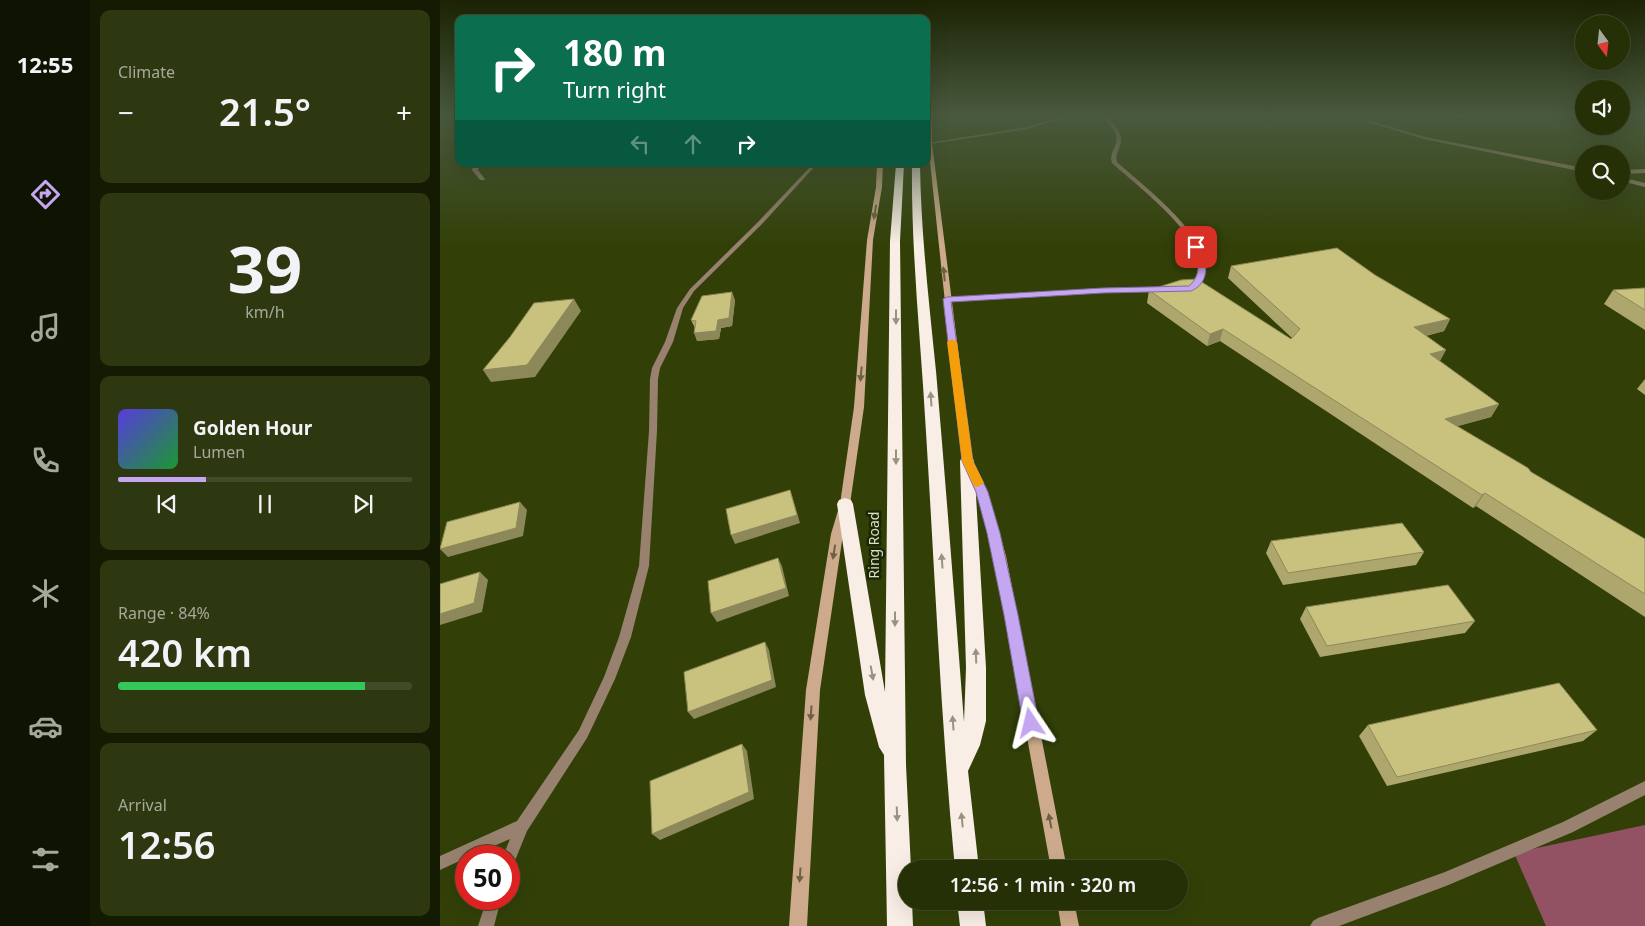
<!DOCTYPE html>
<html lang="en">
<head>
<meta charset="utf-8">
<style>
	:root { --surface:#263006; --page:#2e3810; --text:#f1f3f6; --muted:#a4a99b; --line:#424b28; --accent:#c5a6f0 }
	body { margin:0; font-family:"Noto Sans",sans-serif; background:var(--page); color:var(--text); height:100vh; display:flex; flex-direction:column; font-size:19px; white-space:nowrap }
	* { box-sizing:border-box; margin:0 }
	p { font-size:16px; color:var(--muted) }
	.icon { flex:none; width:28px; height:28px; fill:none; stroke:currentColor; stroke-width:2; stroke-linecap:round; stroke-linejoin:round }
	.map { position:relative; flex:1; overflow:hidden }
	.panel { display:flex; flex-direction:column; gap:10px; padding:10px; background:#151a03; width:350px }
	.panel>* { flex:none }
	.banner { position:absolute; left:15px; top:15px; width:475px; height:152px; border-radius:10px; box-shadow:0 5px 20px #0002,0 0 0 1px var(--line); background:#0b6e4f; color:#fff; overflow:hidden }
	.needle { width:32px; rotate:165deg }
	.controls { position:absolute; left:1135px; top:15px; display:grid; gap:10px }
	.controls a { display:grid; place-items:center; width:55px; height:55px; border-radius:50%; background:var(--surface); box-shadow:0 5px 20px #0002,0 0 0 1px var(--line); font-size:25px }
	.speed { position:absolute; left:15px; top:845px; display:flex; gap:10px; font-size:25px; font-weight:700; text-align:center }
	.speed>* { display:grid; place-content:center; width:65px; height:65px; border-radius:50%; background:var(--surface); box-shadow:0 5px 20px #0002,0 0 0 1px var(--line); line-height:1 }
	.speed .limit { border:8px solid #d22; background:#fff; color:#111 }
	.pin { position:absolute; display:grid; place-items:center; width:42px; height:42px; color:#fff; margin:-21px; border-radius:10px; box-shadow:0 2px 8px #0006 }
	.me { position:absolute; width:55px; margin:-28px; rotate:350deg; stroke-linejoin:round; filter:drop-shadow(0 0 4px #0008) }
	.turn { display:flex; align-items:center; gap:18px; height:105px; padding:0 25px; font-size:22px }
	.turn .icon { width:65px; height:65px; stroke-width:2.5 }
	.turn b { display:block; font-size:35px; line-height:42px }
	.lanes { display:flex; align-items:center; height:48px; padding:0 25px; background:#0003; justify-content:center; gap:25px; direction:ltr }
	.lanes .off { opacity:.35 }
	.big { font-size:38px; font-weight:600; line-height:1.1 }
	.panel .widget { flex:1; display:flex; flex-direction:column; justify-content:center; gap:8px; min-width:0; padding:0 18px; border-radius:10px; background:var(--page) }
	.panel .dial { align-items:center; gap:0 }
	.dial b { font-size:65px; line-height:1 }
	.song { display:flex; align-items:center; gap:15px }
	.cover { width:60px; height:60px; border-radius:8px; background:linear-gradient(135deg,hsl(250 70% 55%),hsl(130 70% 35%)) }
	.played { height:5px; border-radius:2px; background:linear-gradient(90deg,var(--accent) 30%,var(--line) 30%) }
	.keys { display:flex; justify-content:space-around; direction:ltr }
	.heat { display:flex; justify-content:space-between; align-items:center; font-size:28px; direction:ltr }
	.charge { height:8px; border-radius:4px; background:linear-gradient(90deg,#34c759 84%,var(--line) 0) }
	.trip { position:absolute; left:458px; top:860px; width:290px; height:50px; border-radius:25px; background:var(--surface); box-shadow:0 5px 20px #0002,0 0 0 1px var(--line); font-weight:600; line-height:50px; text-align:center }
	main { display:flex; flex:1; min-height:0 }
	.dock { display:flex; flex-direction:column; width:90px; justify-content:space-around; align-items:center; background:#0f1302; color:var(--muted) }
	.dock .icon { width:35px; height:35px }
	.dock .current { color:var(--accent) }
	.dock b { font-size:22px; color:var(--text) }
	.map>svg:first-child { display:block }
</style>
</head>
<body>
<main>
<nav class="dock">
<b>12:55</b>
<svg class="icon current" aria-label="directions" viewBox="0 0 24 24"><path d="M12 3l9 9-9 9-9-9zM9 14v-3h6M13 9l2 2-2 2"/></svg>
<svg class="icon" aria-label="music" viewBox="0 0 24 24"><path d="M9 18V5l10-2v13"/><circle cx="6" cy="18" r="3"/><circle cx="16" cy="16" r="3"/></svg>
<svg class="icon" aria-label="phone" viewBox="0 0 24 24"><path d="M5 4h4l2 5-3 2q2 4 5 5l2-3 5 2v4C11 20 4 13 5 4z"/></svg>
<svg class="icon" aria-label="climate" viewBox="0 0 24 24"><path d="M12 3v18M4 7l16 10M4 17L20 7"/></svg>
<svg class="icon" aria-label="car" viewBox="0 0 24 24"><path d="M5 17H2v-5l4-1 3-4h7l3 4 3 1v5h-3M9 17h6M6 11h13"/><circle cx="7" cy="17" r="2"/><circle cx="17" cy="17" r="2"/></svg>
<svg class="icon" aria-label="filters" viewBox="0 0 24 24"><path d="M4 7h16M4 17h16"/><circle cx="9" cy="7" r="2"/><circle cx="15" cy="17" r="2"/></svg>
</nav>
<section class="panel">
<div class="widget"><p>Climate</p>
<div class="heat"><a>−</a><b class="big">21.5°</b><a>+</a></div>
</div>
<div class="widget dial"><b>39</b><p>km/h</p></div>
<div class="widget">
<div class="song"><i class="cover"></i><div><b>Golden Hour</b><p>Lumen</p></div></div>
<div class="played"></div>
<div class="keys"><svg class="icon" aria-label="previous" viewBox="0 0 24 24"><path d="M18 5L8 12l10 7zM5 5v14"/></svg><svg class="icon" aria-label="pause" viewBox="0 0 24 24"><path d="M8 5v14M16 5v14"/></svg><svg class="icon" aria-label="next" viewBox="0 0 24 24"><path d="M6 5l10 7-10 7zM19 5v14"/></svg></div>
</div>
<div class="widget"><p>Range · 84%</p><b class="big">420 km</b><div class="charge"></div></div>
<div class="widget"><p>Arrival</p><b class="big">12:56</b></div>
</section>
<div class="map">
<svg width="1205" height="926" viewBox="0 0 1205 926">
	<rect width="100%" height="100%" fill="#324008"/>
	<path fill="#925263" d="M1205,825v101h-99l-32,-73z"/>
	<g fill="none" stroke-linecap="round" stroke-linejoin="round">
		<g fill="#98826f" fill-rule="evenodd">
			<path d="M373,164h4l-55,60 -68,67 -11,17 -10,34 -13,26 -2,11 -1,52 -8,135 -18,71 -16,42 -28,59 -60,93 -13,32 -5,2v-9h-6l7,-17 -39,17h-5v2l-26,12v-14l77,-35 62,-91 25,-53 15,-40 20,-71 10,-135 1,-52 2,-11 13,-26 12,-34 13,-19 68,-67z"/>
			<path d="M1205,781v14l-72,37 -127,54 -107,40h-29l3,-5 5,-3 127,-46 118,-50z"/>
			<path d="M47,899h14l-7,27h-16z"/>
		</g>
		<g fill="#98826f" fill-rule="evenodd">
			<path d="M631,114h7l-51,15 -97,15 -2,-1 99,-16z"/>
			<path d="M659,114h4c9,8 22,18 17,32 -2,6 -5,9 -3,16 21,20 125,96 76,128l-7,-2c9,-7 13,-15 12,-27 -2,-31 -63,-77 -86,-98 -4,-11 9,-19 3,-31 -4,-7 -11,-12 -16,-18z"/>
			<path d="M901,114h6l78,23 159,31v4l-160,-33z"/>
			<path d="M986,114l28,3 29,-3 -29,5z"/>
			<path d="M34,164h5l-1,6 7,9 -1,1h-4l-8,-10z"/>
			<path d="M1205,169v4l-24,1v-4z"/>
			<path d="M1181,177l24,6v4l-24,-6z"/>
			<path d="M725,287h3v4l-65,1 -156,9 -4,-2 4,-2 156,-9z"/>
		</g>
		<g fill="#cdaa8b" fill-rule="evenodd">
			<path d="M488,114h4v29l40,318 20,46 14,49 61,313h-16l-57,-313 -13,-49 -19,-46 -34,-318z"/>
			<path d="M437,164h6l-1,23 -9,53 -9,167 -14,97 -7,30 -23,156 -13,236h-18l17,-236 25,-156 9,-30 14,-97 13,-167 9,-53z"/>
			<path d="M617,901h17l5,25h-18z"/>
		</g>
		<g fill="#f9eee5" fill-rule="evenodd">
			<path d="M456,164h8l-4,77 6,524 5,104h-5v32h6l1,25h-26l-3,-171 -5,-8 -14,-52 -28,-191 2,-4 6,-2 6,2 2,4 32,188 5,-451z"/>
			<path d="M472,164h8c1,70 9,138 16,207 10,117 19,234 28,351l2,-54 -6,-207 2,-4 5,-1 5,1 2,4 12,207v53l-6,24 -12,26 11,98h-24c-14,-146 -20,-292 -29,-437 -5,-90 -15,-178 -14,-268z"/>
			<path d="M517,901h26l3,25h-26z"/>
		</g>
	</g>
	<g fill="#ada76d">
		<path d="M791,266l144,9 75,44 -6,12 -18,5 14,25 59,43 -8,13 -34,9 74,46 114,67v78l-169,-111 -3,2 -253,-167 -13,5 -60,-43 2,-13 142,49 1,-1 -64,-60z"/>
		<path d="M1205,288v42l-41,-26 9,-14z"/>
		<path d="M295,300l-3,26 -11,2 -2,11 -22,2 -2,-13 -4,-8z"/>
		<path d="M1205,379v16l-8,-6z"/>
		<path d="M831,541l153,11 -8,13 -133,20 -17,-32z"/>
		<path d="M866,607l169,14 -10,12 -145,24 -20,-38z"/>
		<path d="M928,725l229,5 -14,11 -196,45 -28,-50z"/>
	</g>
	<g fill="#8d8859">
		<path d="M292,292l3,8 -3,26 -11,2 -2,11 -22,2 -3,-8 24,-13z"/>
		<path d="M134,299l7,12 -46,66 -44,5 -8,-12z"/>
		<path d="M1010,319l-6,12 -36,9 6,-13z"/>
		<path d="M783,329l-3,12 -13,5 3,-12z"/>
		<path d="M1006,350l-7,13 -9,-9z"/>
		<path d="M1059,404l-8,13 -54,15 8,-13z"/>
		<path d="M350,490l3,9 7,24 -65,21 -4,-9z"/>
		<path d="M1045,493l-9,13 -3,2 9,-13z"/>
		<path d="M80,502l7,8 -4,26 -75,21 -8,-8z"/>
		<path d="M338,558l4,8 7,30 -72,26 -6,-9z"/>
		<path d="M40,572l8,8 -6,32 -42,13v-11z"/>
		<path d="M325,642l4,8 7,37 -82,32 -6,-7z"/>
		<path d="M302,744l5,7 7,48 -94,41 -8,-6z"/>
	</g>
	<g fill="#c9c27f" stroke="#8d8859">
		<path d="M897,248l38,27 75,44 -36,8 32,23 -16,4 69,50 -54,15 83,49 3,4 114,67v55l-160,-101 -3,2 -259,-166 -13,5 -61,-44 32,-10 16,-1 94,60 9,-10 -69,-63z"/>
		<path d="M1205,288v22l-32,-20z"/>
		<path d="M292,292l-3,26 -11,2 -2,11 -22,2 2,-12 -5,-1 11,-24z"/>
		<path d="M134,299l-47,66 -44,5 27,-33 24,-34z"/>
		<path d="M350,490l7,25 -66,20 -5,-26z"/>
		<path d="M80,502l-4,26 -76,21 7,-27z"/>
		<path d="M962,523l22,29 -136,21 -17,-32z"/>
		<path d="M338,558l8,30 -75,25 -3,-32z"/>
		<path d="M40,572l-6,31 -34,11v-30z"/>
		<path d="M1008,585l27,36 -148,25 -21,-39z"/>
		<path d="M325,642l7,38 -84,32 -4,-40z"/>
		<path d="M1119,683l38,47 -200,47 -29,-52z"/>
		<path d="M302,744l7,48 -97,42 -2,-53z"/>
	</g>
	<defs><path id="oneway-solid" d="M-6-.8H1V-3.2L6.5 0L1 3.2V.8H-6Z" transform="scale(1.25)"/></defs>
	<g fill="#6c6142">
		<use href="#oneway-solid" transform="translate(435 212) rotate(99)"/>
		<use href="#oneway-solid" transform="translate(504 274) rotate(-96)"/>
		<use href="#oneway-solid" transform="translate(421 374) rotate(95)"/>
		<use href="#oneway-solid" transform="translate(394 552) rotate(99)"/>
		<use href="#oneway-solid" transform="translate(371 713) rotate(94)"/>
		<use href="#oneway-solid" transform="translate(610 821) rotate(-101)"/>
		<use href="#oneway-solid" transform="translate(360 875) rotate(94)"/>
	</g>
	<g fill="#969481">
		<use href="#oneway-solid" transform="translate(456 317) rotate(90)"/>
		<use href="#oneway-solid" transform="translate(491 399) rotate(-94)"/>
		<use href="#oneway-solid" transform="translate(456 457) rotate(90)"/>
		<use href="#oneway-solid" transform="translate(502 561) rotate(-94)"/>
		<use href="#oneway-solid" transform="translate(455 619) rotate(90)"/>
		<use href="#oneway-solid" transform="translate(536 656) rotate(-92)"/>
		<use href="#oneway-solid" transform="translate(432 673) rotate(80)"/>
		<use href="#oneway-solid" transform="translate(513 723) rotate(-94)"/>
		<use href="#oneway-solid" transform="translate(457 814) rotate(88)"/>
		<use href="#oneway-solid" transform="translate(522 820) rotate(-96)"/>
	</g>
	<linearGradient id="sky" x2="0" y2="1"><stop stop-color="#1c2304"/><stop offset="0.47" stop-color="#49593d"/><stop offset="1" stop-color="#49593d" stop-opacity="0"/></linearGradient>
	<rect width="1205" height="244" fill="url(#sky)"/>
	<path fill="#c5a6f0" stroke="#806c9c" d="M754,245l6,2c8,15 10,36 -9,44l-88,2 -152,9 22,159 15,31 12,41 18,82 21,108 -3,5 -5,3 -6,-3 -2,-5 -19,-108 -17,-82 -11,-41 -14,-31 -19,-162 4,-2 156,-9 86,-2c13,-11 10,-26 4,-39z"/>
	<path fill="#f59e0b" d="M512,339l5,3 16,119 11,22 -6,4 -4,-1 -12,-25 -15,-119z"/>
	<g text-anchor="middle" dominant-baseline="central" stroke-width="5" stroke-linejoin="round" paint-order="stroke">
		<g font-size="14" fill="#d4e1bd" stroke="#1d2507">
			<text transform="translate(433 545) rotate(-90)">Ring Road</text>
		</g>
	</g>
</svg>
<div class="controls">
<a><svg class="needle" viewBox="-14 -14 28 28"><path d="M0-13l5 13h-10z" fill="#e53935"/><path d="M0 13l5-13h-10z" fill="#a4a99b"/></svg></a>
<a><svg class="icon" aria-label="sound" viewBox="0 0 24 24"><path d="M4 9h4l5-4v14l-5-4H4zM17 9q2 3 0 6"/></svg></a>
<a><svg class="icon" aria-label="search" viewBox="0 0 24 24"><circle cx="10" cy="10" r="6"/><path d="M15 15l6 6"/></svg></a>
</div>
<div class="speed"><div class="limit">50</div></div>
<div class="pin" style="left:756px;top:247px;background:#d93025"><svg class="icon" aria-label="arrive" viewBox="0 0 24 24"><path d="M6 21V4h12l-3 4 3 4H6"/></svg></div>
<svg class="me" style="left:591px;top:723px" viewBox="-20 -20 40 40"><path d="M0-17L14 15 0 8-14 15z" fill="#c5a6f0" stroke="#fff" stroke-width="4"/></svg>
<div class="trip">12:56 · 1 min · 320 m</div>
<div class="banner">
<div class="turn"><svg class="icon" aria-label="right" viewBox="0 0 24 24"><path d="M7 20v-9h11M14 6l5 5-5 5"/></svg><div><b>180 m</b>Turn right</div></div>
<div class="lanes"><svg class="icon off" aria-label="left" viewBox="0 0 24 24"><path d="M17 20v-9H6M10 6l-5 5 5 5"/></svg><svg class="icon off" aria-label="ahead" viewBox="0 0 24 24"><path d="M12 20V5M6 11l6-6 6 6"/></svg><svg class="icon" aria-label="right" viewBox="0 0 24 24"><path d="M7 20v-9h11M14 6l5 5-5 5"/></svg></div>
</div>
</div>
</main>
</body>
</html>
